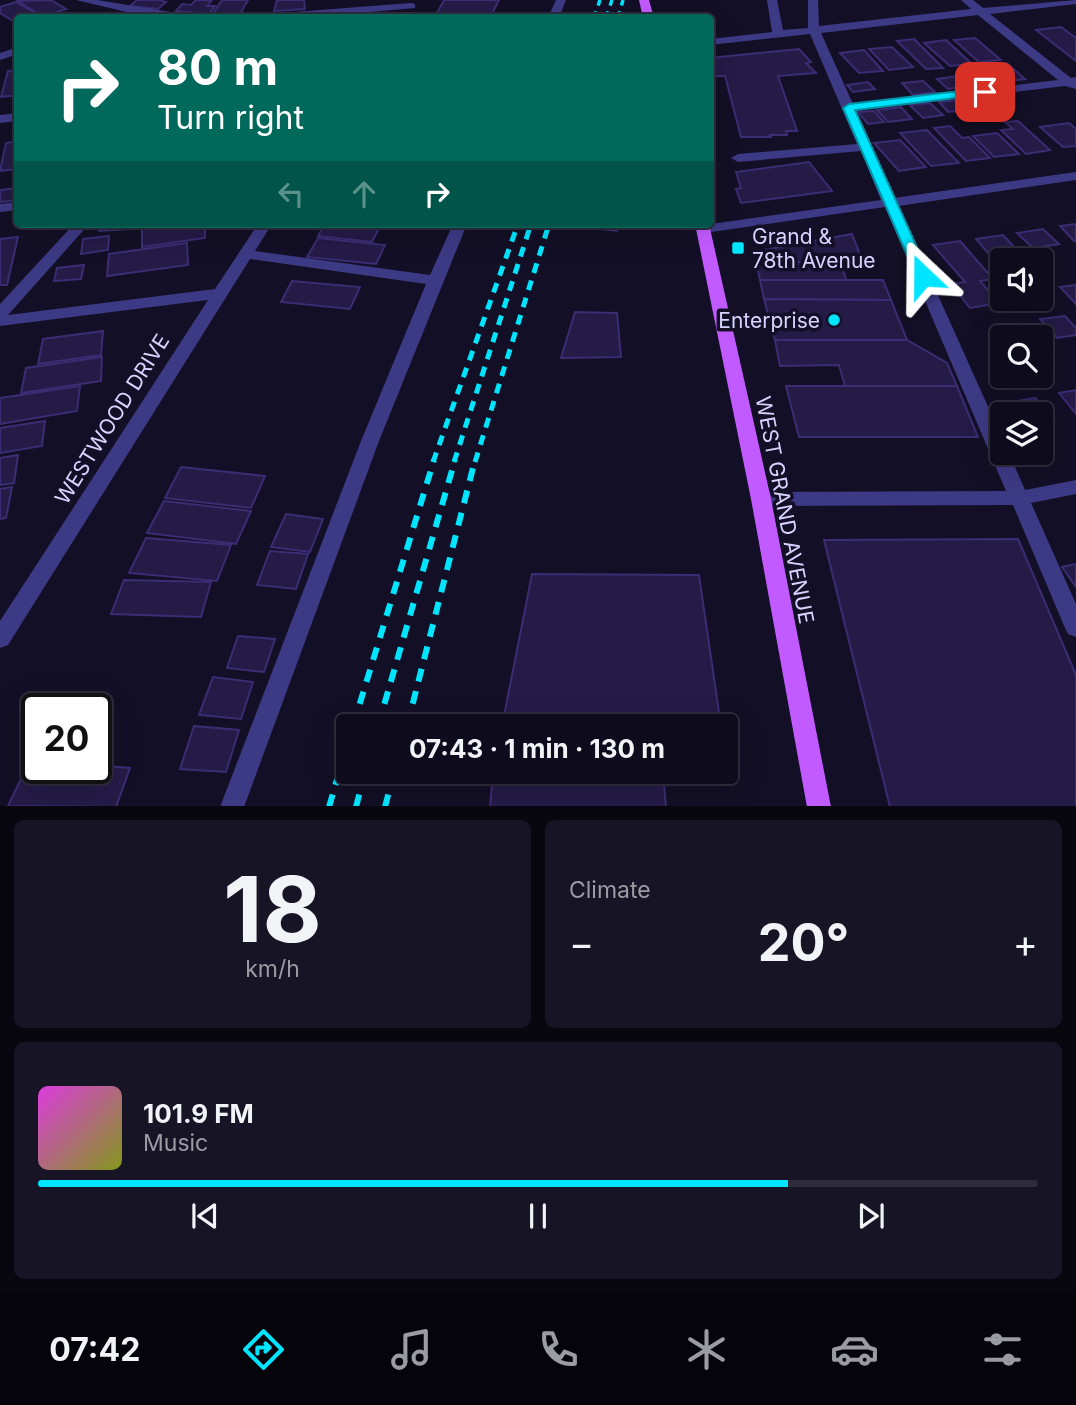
<!DOCTYPE html>
<html lang="en">
<head>
<meta charset="utf-8">
<style>
	:root { --surface:#0e0b1c; --page:#171425; --text:#f1f3f6; --muted:#9b9ba3; --line:#2e2b3b; --accent:#00e5ff }
	body { margin:0; font-family:Inter,sans-serif; background:var(--page); color:var(--text); height:100vh; display:flex; flex-direction:column; font-size:26px; white-space:nowrap }
	* { box-sizing:border-box; margin:0 }
	p { font-size:23px; color:var(--muted) }
	.icon { flex:none; width:38px; height:38px; fill:none; stroke:currentColor; stroke-width:2; stroke-linecap:round; stroke-linejoin:round }
	.map { position:relative; height:806px; overflow:hidden }
	.panel { display:flex; flex-direction:column; gap:14px; padding:14px; background:#08060f; flex:1 }
	.panel>* { flex:none }
	.guide { position:absolute; left:14px; top:14px; width:700px; height:214px; border-radius:7px; box-shadow:0 7px 28px #0002,0 0 0 2px var(--line); background:#00695c; color:#fff; overflow:hidden }
	.fabs { position:absolute; left:990px; top:248px; display:grid; gap:14px }
	.fabs a { display:grid; place-items:center; width:63px; height:63px; border-radius:7px; background:var(--surface); box-shadow:0 7px 28px #0002,0 0 0 2px var(--line); font-size:35px }
	.speed { position:absolute; left:21px; top:693px; display:flex; gap:14px; font-size:35px; font-weight:700; text-align:center }
	.speed>* { display:grid; place-content:center; width:91px; height:91px; border-radius:50%; background:var(--surface); box-shadow:0 7px 28px #0002,0 0 0 2px var(--line); line-height:1 }
	.speed .limit { border:4px solid #111; border-radius:10px; background:#fff; color:#111 }
	.pin { position:absolute; display:grid; place-items:center; width:60px; height:60px; color:#fff; margin:-30px; border-radius:14px; box-shadow:0 4px 10px #0006 }
	.me { position:absolute; width:77px; margin:-38px; rotate:337deg; stroke-linejoin:round; filter:drop-shadow(0 0 5px #0008) }
	.turn { display:flex; align-items:center; gap:24px; height:147px; padding:0 28px; font-size:32px }
	.turn .icon { width:91px; height:91px; stroke-width:2.5 }
	.turn b { display:block; font-size:49px; line-height:60px }
	.lanes { display:flex; align-items:center; height:66px; padding:0 28px; background:#0003; justify-content:center; gap:35px; direction:ltr }
	.lanes .off { opacity:.35 }
	.big { font-size:52px; font-weight:700; line-height:1.1 }
	.panel .widget { flex:1; display:flex; flex-direction:column; justify-content:center; gap:10px; min-width:0; padding:0 24px; border-radius:10px; background:var(--page) }
	.panel .dial { align-items:center; gap:0 }
	.dial b { font-size:91px; line-height:1 }
	.song { display:flex; align-items:center; gap:21px }
	.cover { width:84px; height:84px; border-radius:10px; background:linear-gradient(135deg,hsl(300 70% 55%),hsl(70 70% 35%)) }
	.played { height:7px; border-radius:4px; background:linear-gradient(90deg,var(--accent) 75%,var(--line) 75%) }
	.keys { display:flex; justify-content:space-around; direction:ltr }
	.heat { display:flex; justify-content:space-between; align-items:center; font-size:38px; direction:ltr }
	.panel .tiles { flex:1; display:grid; gap:14px; grid-template-columns:1fr 1fr }
	.widget:last-child { grid-column:span 2 }
	.trip { position:absolute; left:336px; top:714px; width:402px; height:70px; border-radius:7px; background:var(--surface); box-shadow:0 7px 28px #0002,0 0 0 2px var(--line); font-weight:700; line-height:70px; text-align:center }
	.tab-bar { display:flex; height:112px; justify-content:space-around; align-items:center; background:#06040b; color:var(--muted) }
	.tab-bar .icon { width:49px; height:49px }
	.tab-bar .on { color:var(--accent) }
	.tab-bar b { font-size:32px; color:var(--text) }
	.map>svg:first-child { display:block }
</style>
</head>
<body>
<div class="map">
<svg width="1076" height="807" viewBox="0 0 1076 807">
	<rect width="100%" height="100%" fill="#130f26"/>
	<g fill="#241b47" stroke="#3b2d73" stroke-width="2">
		<path d="M51,0l15,9 -23,8 -25,-16z"/>
		<path d="M137,0h22l7,2 -8,7 -28,-3z"/>
		<path d="M196,0h16l-5,6h8l-6,8 -33,-3 6,-7 9,1z"/>
		<path d="M222,0h26l-9,16 -27,-1z"/>
		<path d="M277,0h27l1,9 -31,2z"/>
		<path d="M444,0h55l-9,18 -54,-3z"/>
		<path d="M16,2l20,11 -23,8 -13,-8v-6z"/>
		<path d="M1061,27l15,11v23l-40,-31z"/>
		<path d="M975,38l26,22 -22,2 -25,-22z"/>
		<path d="M914,39l29,29 -17,1 -29,-28z"/>
		<path d="M946,40l26,24 -22,2 -26,-23z"/>
		<path d="M892,47l21,20 -24,3 -20,-21z"/>
		<path d="M799,49l12,13 -5,1 10,10 -38,3 19,55h-11l1,4h-17l1,2h-30l-16,-61h-15v-18z"/>
		<path d="M864,50l19,21 -24,2 -19,-20z"/>
		<path d="M1007,63l18,16 -24,3 -18,-16z"/>
		<path d="M18,70v25l-17,2 7,-26z"/>
		<path d="M982,72l14,13 -23,3 -14,-13z"/>
		<path d="M958,76l10,10 -20,3 -11,-10z"/>
		<path d="M923,81l12,11 -22,3 -11,-12z"/>
		<path d="M868,82l7,7 -22,3 -6,-7z"/>
		<path d="M959,100l10,10 -21,2 -9,-10z"/>
		<path d="M930,103l13,12 -20,3 -13,-13z"/>
		<path d="M901,107l11,12 -24,3 -11,-12z"/>
		<path d="M874,111l10,11 -16,2 -10,-12z"/>
		<path d="M1018,121l32,29 -24,4 -25,-24 12,-1 -8,-7z"/>
		<path d="M1069,123l7,6v17l-13,1 -23,-20z"/>
		<path d="M950,126l12,12 7,-1 21,21 -24,3 -32,-33z"/>
		<path d="M927,130l32,33 -28,3 -31,-33z"/>
		<path d="M997,133l22,21 -25,3 -21,-21z"/>
		<path d="M900,140l26,27 -27,4 -25,-28z"/>
		<path d="M18,141v28l-18,2 6,-28z"/>
		<path d="M809,162l23,29 -91,12 -5,-14 5,-1 -5,-16z"/>
		<path d="M18,188v12l-18,2v-12z"/>
		<path d="M101,224h28v5l-30,2z"/>
		<path d="M183,224h22v14l-63,9v-18z"/>
		<path d="M325,224h56l-9,18 -54,-6z"/>
		<path d="M594,224h24l-1,7 -25,-3z"/>
		<path d="M1076,224v17h-2l-14,-15z"/>
		<path d="M1043,229l16,15 -26,4 -16,-15z"/>
		<path d="M852,234l11,28h-97l-3,-12z"/>
		<path d="M1003,235l13,14 -28,4 -12,-14z"/>
		<path d="M109,236l-1,14 -27,4 2,-15z"/>
		<path d="M18,237l-11,48h-7v-46z"/>
		<path d="M318,238l67,7 -9,19 -69,-7z"/>
		<path d="M960,241l33,38 -13,2 19,22 -29,5 -19,-24 14,-2 -32,-37z"/>
		<path d="M187,243l1,22 -81,11 2,-22z"/>
		<path d="M756,262h85l5,18h-86z"/>
		<path d="M84,265l-3,14 -27,2 3,-13z"/>
		<path d="M760,280h123l8,20 -127,-1z"/>
		<path d="M292,281l68,6 -10,22 -69,-7z"/>
		<path d="M1076,285v19l-16,-17z"/>
		<path d="M764,299l127,1 16,40h-132z"/>
		<path d="M575,312l42,1 4,44 -60,1z"/>
		<path d="M1065,316l11,12v7l-19,3 -17,-19z"/>
		<path d="M103,331l-2,24 -63,9 5,-25z"/>
		<path d="M775,340h132l40,23 10,23h-112l-6,-21 -59,1z"/>
		<path d="M102,357l-1,24 -80,12 5,-25z"/>
		<path d="M80,386l-3,25 -77,13v-26z"/>
		<path d="M786,386h171l21,51h-179z"/>
		<path d="M1076,390v24l-17,-21z"/>
		<path d="M1035,398l19,22 -13,2v-7h-26l-9,-12z"/>
		<path d="M45,421l-3,25 -42,7v-25z"/>
		<path d="M18,455l-4,28 -14,2v-27z"/>
		<path d="M181,467l84,9 -14,32 -86,-10z"/>
		<path d="M12,487l-6,31 -6,1v-30z"/>
		<path d="M164,501l87,10 -15,33 -89,-11z"/>
		<path d="M286,514l37,5 -13,33 -39,-5z"/>
		<path d="M146,538l85,7 -14,36 -88,-8z"/>
		<path d="M1018,539l58,136v132h-186l-66,-267z"/>
		<path d="M270,551l38,3 -12,35 -39,-4z"/>
		<path d="M1076,564v23l-14,-20z"/>
		<path d="M532,574l167,1 22,151h-219z"/>
		<path d="M124,580l87,2 -10,35 -90,-3z"/>
		<path d="M238,636l37,3 -11,33 -37,-4z"/>
		<path d="M213,677l40,5 -12,37 -42,-4z"/>
		<path d="M194,726l45,4 -13,42 -46,-3z"/>
		<path d="M31,758l6,1v9h59v-3l34,3 -14,39 -108,-1z"/>
		<path d="M493,772h170l3,35h-176z"/>
	</g>
	<g fill="none" stroke-linecap="round" stroke-linejoin="round">
		<g fill="#3d3a85" fill-rule="evenodd">
			<path d="M76,0h21l110,18 -72,-4z"/>
			<path d="M556,0h10l-7,18h-11z"/>
			<path d="M767,0h10l6,30 25,-2v-28h10l1,26 152,-17 -10,-9h12l10,8 93,-8v4l-86,10 81,64 5,-1v12l-11,-3 -209,25 38,87 182,-26v8l-178,26 105,234v13h6l16,37 51,-10v14l-45,9 45,101v33l-8,-3 -3,-6 -52,-123 -252,1 -7,-2 -3,-5 3,-5 7,-2 245,-1 -121,-284 -181,26 -7,-4 7,-4 177,-25 -20,-49 -123,11 -7,-4 7,-4 119,-10 -47,-110 -100,11v-6l62,-7zM978,15l80,65 -205,24 -32,-71z"/>
			<path d="M411,3l4,1v4l-111,10h-54l5,-3z"/>
			<path d="M404,12l35,6 -39,-1v-4z"/>
			<path d="M18,47v7l-18,6v-7z"/>
			<path d="M18,113v8l-18,2v-8z"/>
			<path d="M18,202v8l-18,2v-8z"/>
			<path d="M74,224h15l-81,91 207,-26 43,-65h14l-17,27 175,24 23,-51h14l-88,217 -135,366h-24l141,-366 65,-157 -176,-25 -242,386 -8,3v-27l208,-321 -208,26v-22z"/>
		</g>
		<g fill="#c25bff" fill-rule="evenodd">
			<path d="M639,0h10l5,18h-11z"/>
			<path d="M695,224h14l62,275 60,308h-24l-56,-308z"/>
		</g>
		<g stroke="#00e5ff" stroke-width="3.5" stroke-dasharray="7 6" stroke-linecap="butt">
			<path d="M594,18l6,-18"/>
			<path d="M606,18l6,-18"/>
			<path d="M618,18l5,-18"/>
		</g>
		<g stroke="#00e5ff" stroke-width="5" stroke-dasharray="10 8" stroke-linecap="butt">
			<path d="M433,462l85,-238"/>
			<path d="M454,462l77,-238"/>
			<path d="M475,462l74,-238"/>
		</g>
		<g stroke="#00e5ff" stroke-width="6" stroke-dasharray="13 10" stroke-linecap="butt">
			<path d="M353,726l81,-266"/>
			<path d="M378,726l77,-266"/>
			<path d="M407,726l68,-266"/>
			<path d="M329,807l19,-65"/>
			<path d="M356,807l9,-35"/>
			<path d="M385,807l9,-35"/>
		</g>
	</g>
	<path fill="#00e5ff" stroke="#0095a6" stroke-width="2" d="M985,88l6,4 -2,2 -134,16 75,166 -7,5 -5,-1 -75,-172 6,-4z"/>
	<g fill="#00e5ff" stroke="#130f26" stroke-width="2.5">
		<rect x="731" y="241" width="14" height="14" rx="3.5"/>
		<circle cx="834" cy="320" r="7"/>
	</g>
	<g text-anchor="middle" dominant-baseline="central" stroke-width="7" stroke-linejoin="round" paint-order="stroke">
		<g font-size="21" fill="#d9d4ff" stroke="#130f26" text-anchor="start">
			<text x="752" y="236">Grand &amp;<tspan x="752" dy="24">78th Avenue</tspan></text>
			<text x="820" y="320" text-anchor="end">Enterprise</text>
		</g>
		<g font-size="21" fill="#d9d4ff" stroke="#130f26">
			<text transform="translate(112 419) rotate(-58)">WESTWOOD DRIVE</text>
			<text transform="translate(785 510) rotate(79)">WEST GRAND AVENUE</text>
		</g>
	</g>
</svg>
<div class="fabs">
<a><svg class="icon" aria-label="sound" viewBox="0 0 24 24"><path d="M4 9h4l5-4v14l-5-4H4zM17 9q2 3 0 6"/></svg></a>
<a><svg class="icon" aria-label="search" viewBox="0 0 24 24"><circle cx="10" cy="10" r="6"/><path d="M15 15l6 6"/></svg></a>
<a><svg class="icon" aria-label="layers" viewBox="0 0 24 24"><path d="M12 4l9 5-9 5-9-5zM3 14l9 5 9-5"/></svg></a>
</div>
<div class="speed"><div class="limit">20</div></div>
<div class="pin" style="left:985px;top:92px;background:#d93025"><svg class="icon" aria-label="arrive" viewBox="0 0 24 24"><path d="M6 21V4h12l-3 4 3 4H6"/></svg></div>
<svg class="me" style="left:923px;top:276px" viewBox="-20 -20 40 40"><path d="M0-17L14 15 0 8-14 15z" fill="#00e5ff" stroke="#fff" stroke-width="4"/></svg>
<div class="trip">07:43 · 1 min · 130 m</div>
<div class="guide">
<div class="turn"><svg class="icon" aria-label="right" viewBox="0 0 24 24"><path d="M7 20v-9h11M14 6l5 5-5 5"/></svg><div><b>80 m</b>Turn right</div></div>
<div class="lanes"><svg class="icon off" aria-label="left" viewBox="0 0 24 24"><path d="M17 20v-9H6M10 6l-5 5 5 5"/></svg><svg class="icon off" aria-label="ahead" viewBox="0 0 24 24"><path d="M12 20V5M6 11l6-6 6 6"/></svg><svg class="icon" aria-label="right" viewBox="0 0 24 24"><path d="M7 20v-9h11M14 6l5 5-5 5"/></svg></div>
</div>
</div>
<section class="panel">
<div class="tiles">
<div class="widget dial"><b>18</b><p>km/h</p></div>
<div class="widget"><p>Climate</p>
<div class="heat"><a>−</a><b class="big">20°</b><a>+</a></div>
</div>
<div class="widget">
<div class="song"><i class="cover"></i><div><b>101.9 FM</b><p>Music</p></div></div>
<div class="played"></div>
<div class="keys"><svg class="icon" aria-label="previous" viewBox="0 0 24 24"><path d="M18 5L8 12l10 7zM5 5v14"/></svg><svg class="icon" aria-label="pause" viewBox="0 0 24 24"><path d="M8 5v14M16 5v14"/></svg><svg class="icon" aria-label="next" viewBox="0 0 24 24"><path d="M6 5l10 7-10 7zM19 5v14"/></svg></div>
</div>
</div>
</section>
<nav class="tab-bar">
<b>07:42</b>
<svg class="icon on" aria-label="directions" viewBox="0 0 24 24"><path d="M12 3l9 9-9 9-9-9zM9 14v-3h6M13 9l2 2-2 2"/></svg>
<svg class="icon" aria-label="music" viewBox="0 0 24 24"><path d="M9 18V5l10-2v13"/><circle cx="6" cy="18" r="3"/><circle cx="16" cy="16" r="3"/></svg>
<svg class="icon" aria-label="phone" viewBox="0 0 24 24"><path d="M5 4h4l2 5-3 2q2 4 5 5l2-3 5 2v4C11 20 4 13 5 4z"/></svg>
<svg class="icon" aria-label="climate" viewBox="0 0 24 24"><path d="M12 3v18M4 7l16 10M4 17L20 7"/></svg>
<svg class="icon" aria-label="car" viewBox="0 0 24 24"><path d="M5 17H2v-5l4-1 3-4h7l3 4 3 1v5h-3M9 17h6M6 11h13"/><circle cx="7" cy="17" r="2"/><circle cx="17" cy="17" r="2"/></svg>
<svg class="icon" aria-label="filters" viewBox="0 0 24 24"><path d="M4 7h16M4 17h16"/><circle cx="9" cy="7" r="2"/><circle cx="15" cy="17" r="2"/></svg>
</nav>
</body>
</html>
